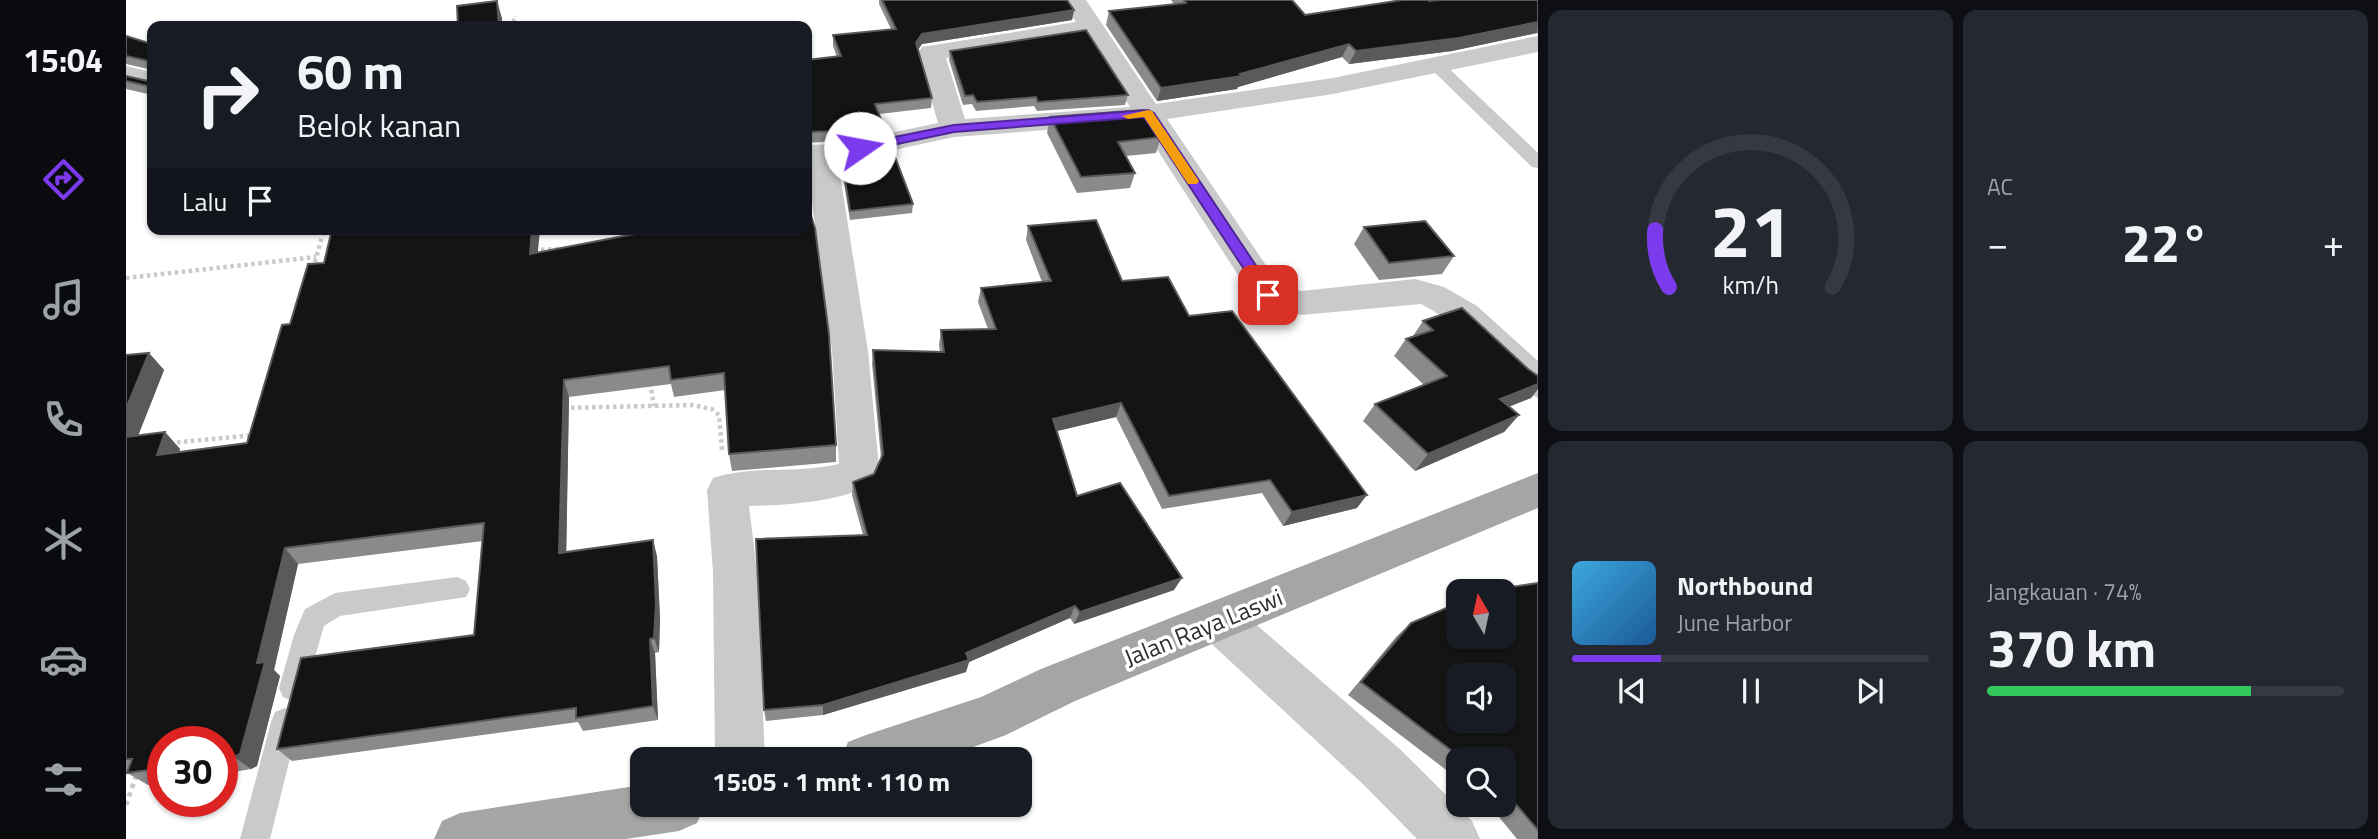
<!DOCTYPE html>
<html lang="id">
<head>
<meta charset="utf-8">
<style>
	:root { --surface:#171b24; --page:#242831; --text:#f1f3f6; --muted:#9ea1a6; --line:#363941; --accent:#7c3aed }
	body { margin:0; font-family:"Titillium Web",sans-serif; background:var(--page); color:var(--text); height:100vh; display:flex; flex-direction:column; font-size:26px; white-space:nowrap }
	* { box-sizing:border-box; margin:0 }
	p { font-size:23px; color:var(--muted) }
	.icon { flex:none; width:38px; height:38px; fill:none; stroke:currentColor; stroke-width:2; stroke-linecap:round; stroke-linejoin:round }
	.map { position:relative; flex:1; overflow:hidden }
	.details { display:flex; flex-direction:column; gap:10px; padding:10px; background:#0d0f14; width:840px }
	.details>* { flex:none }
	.top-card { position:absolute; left:21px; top:21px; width:665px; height:214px; border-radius:14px; box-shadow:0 2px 5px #0004; background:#171b24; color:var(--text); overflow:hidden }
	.needle { width:46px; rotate:351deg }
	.fabs { position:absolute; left:1320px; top:579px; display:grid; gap:14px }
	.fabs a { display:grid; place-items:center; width:70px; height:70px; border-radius:14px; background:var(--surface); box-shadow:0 2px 5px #0004; font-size:35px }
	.speed { position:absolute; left:21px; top:726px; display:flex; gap:14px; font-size:35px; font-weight:700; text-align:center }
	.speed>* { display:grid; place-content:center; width:91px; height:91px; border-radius:50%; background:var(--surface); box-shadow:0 2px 5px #0004; line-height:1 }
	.speed .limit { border:10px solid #d22; background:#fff; color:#111 }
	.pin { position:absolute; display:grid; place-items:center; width:60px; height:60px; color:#fff; margin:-30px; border-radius:14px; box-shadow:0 4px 10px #0006 }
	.me { position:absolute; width:77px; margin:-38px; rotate:78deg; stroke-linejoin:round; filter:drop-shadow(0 0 5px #0008) }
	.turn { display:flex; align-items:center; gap:24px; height:147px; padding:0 35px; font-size:32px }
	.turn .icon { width:91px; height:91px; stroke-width:2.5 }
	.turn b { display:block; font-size:49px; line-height:60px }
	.then { display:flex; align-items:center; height:66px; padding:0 35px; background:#0003; gap:14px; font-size:26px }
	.big { font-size:52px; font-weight:700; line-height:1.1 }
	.details .widget { flex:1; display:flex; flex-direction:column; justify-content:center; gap:10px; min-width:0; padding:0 24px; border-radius:14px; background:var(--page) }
	.details .dial { align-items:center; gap:0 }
	.dial svg { height:182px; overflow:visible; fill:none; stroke:var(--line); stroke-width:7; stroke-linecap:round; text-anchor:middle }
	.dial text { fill:var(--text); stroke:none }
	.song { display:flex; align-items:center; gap:21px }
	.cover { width:84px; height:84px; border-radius:10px; background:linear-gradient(135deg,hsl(200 70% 55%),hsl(210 70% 35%)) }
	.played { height:7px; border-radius:4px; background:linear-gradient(90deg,var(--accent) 25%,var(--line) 25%) }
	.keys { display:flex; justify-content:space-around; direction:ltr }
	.heat { display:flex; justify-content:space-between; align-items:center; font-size:38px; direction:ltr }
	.charge { height:10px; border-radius:5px; background:linear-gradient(90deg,#34c759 74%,var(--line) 0) }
	.details .tiles { flex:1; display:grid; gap:10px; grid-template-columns:repeat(2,1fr) }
	.trip { position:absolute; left:504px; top:747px; width:402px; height:70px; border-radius:14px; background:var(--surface); box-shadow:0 2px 5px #0004; font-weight:700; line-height:70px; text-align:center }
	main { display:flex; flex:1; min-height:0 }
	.tabs { display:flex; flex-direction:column; width:126px; justify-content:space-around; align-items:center; background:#090b0e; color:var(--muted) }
	.tabs .icon { width:49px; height:49px }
	.tabs .active { color:var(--accent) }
	.tabs b { font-size:32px; color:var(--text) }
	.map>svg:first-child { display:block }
</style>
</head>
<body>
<main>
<nav class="tabs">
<b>15:04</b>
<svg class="icon active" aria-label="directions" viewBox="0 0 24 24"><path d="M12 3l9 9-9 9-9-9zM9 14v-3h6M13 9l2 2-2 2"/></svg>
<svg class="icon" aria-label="music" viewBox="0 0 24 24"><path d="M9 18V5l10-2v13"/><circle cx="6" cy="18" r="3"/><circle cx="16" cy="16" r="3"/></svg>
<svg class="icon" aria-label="phone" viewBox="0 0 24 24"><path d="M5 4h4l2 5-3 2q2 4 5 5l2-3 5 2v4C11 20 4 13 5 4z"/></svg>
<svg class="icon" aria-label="climate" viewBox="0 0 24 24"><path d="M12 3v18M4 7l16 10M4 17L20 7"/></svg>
<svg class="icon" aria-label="car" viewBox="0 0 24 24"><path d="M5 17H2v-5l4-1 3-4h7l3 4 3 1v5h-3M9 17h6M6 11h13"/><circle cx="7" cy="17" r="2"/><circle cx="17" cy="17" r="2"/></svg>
<svg class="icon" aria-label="filters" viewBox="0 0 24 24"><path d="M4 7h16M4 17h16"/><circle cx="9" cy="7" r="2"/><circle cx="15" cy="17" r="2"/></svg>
</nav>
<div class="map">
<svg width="1412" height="839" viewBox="0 0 1412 839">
	<rect width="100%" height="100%" fill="#fff"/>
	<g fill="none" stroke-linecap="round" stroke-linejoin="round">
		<path stroke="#cacaca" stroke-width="3.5" stroke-dasharray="2.5 2.5" stroke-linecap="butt" d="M386,26l3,-10"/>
		<g stroke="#cacaca" stroke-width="4.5" stroke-dasharray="3.5 3.5" stroke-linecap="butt">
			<path d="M408,250l27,-1"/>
			<path d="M187,269l11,-40"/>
			<path d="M0,278l190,-21"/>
			<path d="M524,383l4,23"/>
			<path d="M438,408l128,-3 20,4 7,6 3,36"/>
			<path d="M44,443l85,-8"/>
		</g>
		<path stroke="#cacaca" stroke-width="5" stroke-dasharray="4.5 4.5" stroke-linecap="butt" d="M0,805l11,-32"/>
		<g fill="#cacaca" fill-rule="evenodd">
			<path d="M1309,59l6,2 97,92v15l-6,-1 -103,-100 -2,-3z"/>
			<path d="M331,577l9,4 4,8 -4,8 -126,19 -16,10 -21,71 -10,4 -10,-4 -4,-9 15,-53 11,-26 30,-16z"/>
			<path d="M159,708l10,4 4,10 -29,117h-30l31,-117 4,-10z"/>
		</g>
		<g fill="#cacaca" fill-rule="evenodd">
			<path d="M936,0h24l70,104 177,-26 205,-42v16l-205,42 -166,25 113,167 21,5 114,-12 29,8 33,19 61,55v37c-23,-7 -38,-30 -55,-47 -19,-18 -38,-35 -62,-47l-120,11 -45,-12 -116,-180 -186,14 -116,25 30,189 11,117 -8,18c-39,16 -79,19 -122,20l8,66 8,188h-50l-2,-188 -6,-82 6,-12c39,-13 85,-4 126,-14l-7,-113 -25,-188v-18l30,-1 101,-21 -20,-70 4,-6 154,-25zM959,36l45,71 -165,12 -19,-61z"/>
			<path d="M0,66l26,6v16l-26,-6z"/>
			<path d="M1093,600l16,6 167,145 70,70 8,18h-63l-51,-52 -163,-151 -7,-15 7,-15z"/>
		</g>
		<g fill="#a5a5a5" fill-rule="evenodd">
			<path d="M1412,473v35l-463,193 -69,34 -68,25h-97l7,-18 18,-7 115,-38 60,-28z"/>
			<path d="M516,785v20h63l-8,18 -18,8 -53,8h-192l8,-18 18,-8z"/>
		</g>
	</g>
	<g fill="#8a8a8a">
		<path d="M753,0h188l7,10 -2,10 -150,24 -4,6 14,48 -1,10 -52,6 3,8 -1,10 -44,9 -30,2v-83l30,-3 -4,-11v-11l58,-6 -12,-25z"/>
		<path d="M1045,0h121l13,15 124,-14 109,-1v34l-1,-1 -85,18 -103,13 -7,-7 -104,30 -1,2 -80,12 -51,-76 3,-14 65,-7z"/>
		<path d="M0,36l26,8v51l-26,-6v-13l22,5v-12l-22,-5z"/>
		<path d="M824,51l178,44 -3,10 -88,6 -3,-5 -58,5 -4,-7 -9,1 -14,-45z"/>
		<path d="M924,117l111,20 -5,16 -30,3 9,17 -5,15 -53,5 -30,-60z"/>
		<path d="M715,155l72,49 -1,9 -62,7 -9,-56z"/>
		<path d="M902,226l94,55 67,35 168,192 -74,18 -21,-33 -100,16 -46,-92 -59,14 20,65 97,94 -100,34 -4,-6 -101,44 -3,10 -143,43 -57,6 -2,-11 99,-175 -11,-40 1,-13 21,-8 7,-16 -9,-94 1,-14 67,2 -1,-7 2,-15 47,-1 -10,-27 3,-14 61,-6 -16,-42z"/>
		<path d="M1238,227l90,29 -12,18 -63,6 -25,-36z"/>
		<path d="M206,229h208l-3,23 299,193v17l-104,9 -3,-17 -4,-64 -51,7 -3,-13 -102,13 -3,155 91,4 3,63 -1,33 -4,1 3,67 -75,11 -5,-9 -286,39 -15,-12 197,-114 9,-94 -185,23 -24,106 6,6 -23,90 -6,3 -29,5v-32h-59v41l-15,2 -19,-11h-3v-419l23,-2 15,17 -26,66 27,-4 15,17 -1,3 68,-9 43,-119 34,-61z"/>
		<path d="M1297,321l105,48 10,7v13l-7,9 -22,8 10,9 -15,17 -89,39 -52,-50 12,-17 49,-19 -30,-29 12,-17 7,-3z"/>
		<path d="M1412,583v256h-21l-23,-28 -11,-6h20v-45h-45v19l-110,-84 48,-58 15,-14 94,-35z"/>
	</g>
	<g fill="#5a5a5a">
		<path d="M371,1l5,17v8h-3z"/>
		<path d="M948,10l-2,10 -150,24 -7,10 1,-11 6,-9z"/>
		<path d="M1412,22l-1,11 -85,18 -103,13 7,-13z"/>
		<path d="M1223,44l-7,13 -104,30 -1,2 -80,12 4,-13 79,-14z"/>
		<path d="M756,122l-1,10 -44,9v-10z"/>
		<path d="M406,229h8l-4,43 -6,-18z"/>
		<path d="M23,353l15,17 -34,86 -4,-4v-43z"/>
		<path d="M438,380l5,17 -3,171 -7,-15z"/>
		<path d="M1412,384v5l-7,9 -45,18 14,-17z"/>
		<path d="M995,403l-5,14 -67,16 4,-14z"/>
		<path d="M1393,415l-15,17 -89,39 13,-17z"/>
		<path d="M39,432l15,17 -8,23 -15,-17z"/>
		<path d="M1241,495l-10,13 -74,18 9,-14z"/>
		<path d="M527,540l4,16 3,63 -1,33 -5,-14z"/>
		<path d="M159,548l13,16 -24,106 6,6 -23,90 -6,3 -17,-12z"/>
		<path d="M1056,578l-8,12 -100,34 6,-12z"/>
		<path d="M949,606l-5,12 -101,44 -3,10 -143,43v-10l143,-52z"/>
		<path d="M524,639l5,14 3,67 -5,-14z"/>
	</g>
	<g fill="#141414" stroke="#5a5a5a" stroke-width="2" fill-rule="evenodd">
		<path d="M756,0h185l7,10 -152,24 -6,9 16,55 -57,6 7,18 -45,9 -30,1v-72l34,-4 -8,-21 63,-6z"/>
		<path d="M1058,0h108l13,15 97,-15h27v1l9,-1h100v22l-79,16 -103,13 -7,-7 -109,30 2,2 -81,12 -52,-77 77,-8z"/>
		<path d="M371,1l2,25h-41l-1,-20z"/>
		<path d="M960,30l42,65 -90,7 -2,-5 -59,5 -4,-7 -8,1 -15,-45z"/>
		<path d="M0,36l26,8v43l-26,-6v-5l22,5 1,-20 -23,-5z"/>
		<path d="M1017,110l18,27 -43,5 17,31 -54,4 -31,-60z"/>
		<path d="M764,144l23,60 -63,7 -9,-56z"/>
		<path d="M681,204l8,24 14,106 7,111 -107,9 -5,-81 -53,7 -2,-14 -105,14 -5,173 94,-13 3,64 -2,34 -4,1 3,67 -77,12v-10l-299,41 24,-91 173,-23 10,-112 -199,25 -28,115 8,-1 -25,92 -6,3 -12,2v-17h-59v26l-36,5 5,-14h-6v-322l39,-5 -8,23 90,-12 35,-118 8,-1 18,-60 16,-1 8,-34h200l-2,25 99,-19 45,-6h133z"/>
		<path d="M970,220l26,61 46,-4 21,39 43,-5 135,184 -75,17 -22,-32 -101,16 -48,-93 -68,16 24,77 43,-13 62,95 -102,34 -5,-6 -109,47 3,7 -146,45 -59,5 -8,-171 111,-4 -14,-53 21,-8 9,-20 -10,-104 71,2 -3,-22 55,-1 -15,-41 70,-7 -23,-55z"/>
		<path d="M1299,221l29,35 -65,7 -25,-36z"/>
		<path d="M1336,308l66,61 10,7v8l-38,15 19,16 -91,39 -53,-50 72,-28 -41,-37 27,-9 -10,-9z"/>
		<path d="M23,353l-23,56v-54z"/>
		<path d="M1412,583v247l-25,-29 -10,-6v-35h-39l-103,-78 50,-59 47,-20v34h45v-45h-19l17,-8 4,4zM1332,676h45v45h-45z"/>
	</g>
	<path fill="#7c3aed" stroke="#51269a" stroke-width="2" d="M1022,110l6,3 119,178v7h-10l-119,-181 -190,15 -94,20 -6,-4 6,-4 94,-19z"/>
	<path fill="#f59e0b" d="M1022,110l4,1 47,70 -2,3h-9l-44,-67 -16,2 -6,-3z"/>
	<g text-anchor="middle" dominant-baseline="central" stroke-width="7" stroke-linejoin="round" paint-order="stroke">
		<g font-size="24" fill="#2d2d2d" stroke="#fff">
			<text transform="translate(1077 627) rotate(-22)">Jalan Raya Laswi</text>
		</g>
	</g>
</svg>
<div class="fabs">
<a><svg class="needle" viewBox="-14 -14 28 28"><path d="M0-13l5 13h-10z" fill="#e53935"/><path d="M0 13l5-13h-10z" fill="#9ea1a6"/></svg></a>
<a><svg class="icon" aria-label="sound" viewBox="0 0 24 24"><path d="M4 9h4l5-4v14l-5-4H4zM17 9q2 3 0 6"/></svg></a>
<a><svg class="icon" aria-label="search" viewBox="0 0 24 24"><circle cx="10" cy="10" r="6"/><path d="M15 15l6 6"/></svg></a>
</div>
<div class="speed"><div class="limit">30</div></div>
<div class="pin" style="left:1142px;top:295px;background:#d93025"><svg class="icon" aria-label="arrive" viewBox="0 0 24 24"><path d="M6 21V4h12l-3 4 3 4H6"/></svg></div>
<svg class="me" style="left:734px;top:148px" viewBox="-20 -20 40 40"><circle r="19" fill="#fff"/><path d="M0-13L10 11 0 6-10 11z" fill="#7c3aed"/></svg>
<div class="trip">15:05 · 1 mnt · 110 m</div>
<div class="top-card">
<div class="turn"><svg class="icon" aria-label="right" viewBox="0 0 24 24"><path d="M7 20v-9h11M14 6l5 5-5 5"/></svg><div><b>60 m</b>Belok kanan</div></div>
<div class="then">Lalu<svg class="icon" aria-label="arrive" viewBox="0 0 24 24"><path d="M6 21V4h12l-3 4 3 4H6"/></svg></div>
</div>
</div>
<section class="details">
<div class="tiles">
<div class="widget dial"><svg viewBox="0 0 100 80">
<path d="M14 69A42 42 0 1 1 86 69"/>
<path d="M14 69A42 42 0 0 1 8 44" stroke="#7c3aed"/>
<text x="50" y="56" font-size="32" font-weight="700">21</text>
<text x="50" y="72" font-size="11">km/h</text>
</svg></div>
<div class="widget"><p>AC</p>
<div class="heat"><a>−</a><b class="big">22°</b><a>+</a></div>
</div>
<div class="widget">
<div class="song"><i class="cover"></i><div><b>Northbound</b><p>June Harbor</p></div></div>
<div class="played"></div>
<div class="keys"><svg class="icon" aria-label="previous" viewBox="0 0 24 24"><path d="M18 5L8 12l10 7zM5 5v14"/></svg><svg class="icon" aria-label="pause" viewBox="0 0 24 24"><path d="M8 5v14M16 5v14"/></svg><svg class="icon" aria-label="next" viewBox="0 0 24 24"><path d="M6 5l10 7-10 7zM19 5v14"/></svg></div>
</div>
<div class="widget"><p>Jangkauan · 74%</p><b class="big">370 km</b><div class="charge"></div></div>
</div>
</section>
</main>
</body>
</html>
